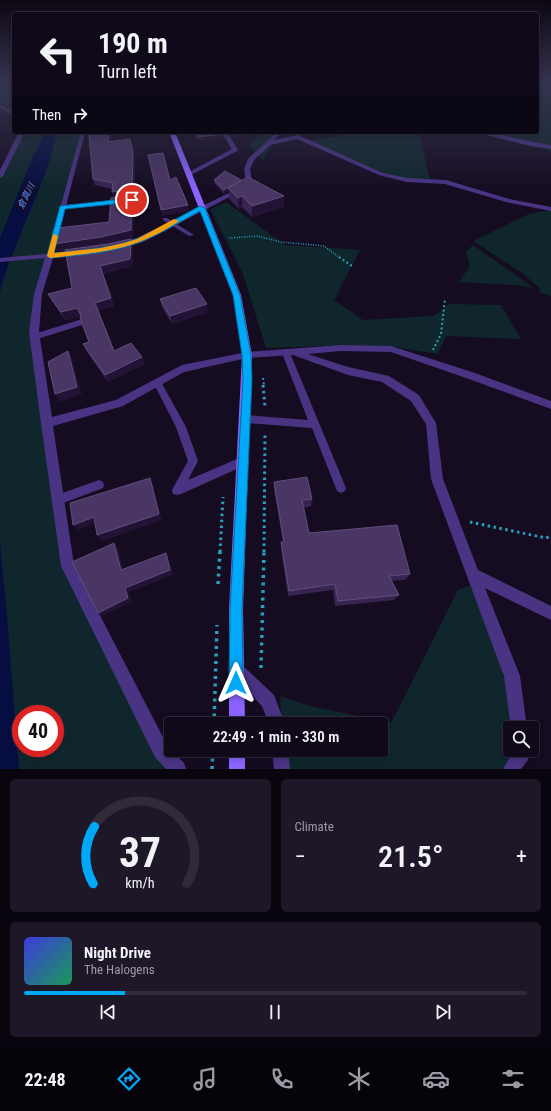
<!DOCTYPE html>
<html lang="en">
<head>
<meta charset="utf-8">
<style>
	:root { --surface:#10091a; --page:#1e1727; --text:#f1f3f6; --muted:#9c9aa2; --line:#302a39; --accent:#00a8f8 }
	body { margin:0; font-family:"Roboto Condensed","Noto Sans JP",sans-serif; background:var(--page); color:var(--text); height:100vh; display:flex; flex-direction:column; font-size:15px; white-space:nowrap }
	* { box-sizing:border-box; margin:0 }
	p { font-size:13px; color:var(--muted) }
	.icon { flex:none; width:22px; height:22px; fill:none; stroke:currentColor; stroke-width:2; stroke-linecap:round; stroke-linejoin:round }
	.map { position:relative; height:769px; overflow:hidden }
	.side { display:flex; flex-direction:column; gap:10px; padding:10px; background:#09050e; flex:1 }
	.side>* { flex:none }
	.banner { position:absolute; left:12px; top:12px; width:527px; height:122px; border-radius:4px; box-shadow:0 2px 6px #0003,0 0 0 1px var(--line); background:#10091a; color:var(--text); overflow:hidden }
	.tools { position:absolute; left:503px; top:721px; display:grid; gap:8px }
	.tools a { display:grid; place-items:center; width:36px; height:36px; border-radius:4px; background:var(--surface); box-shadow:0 2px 6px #0003,0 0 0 1px var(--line); font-size:20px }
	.speed { position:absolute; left:12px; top:705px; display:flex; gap:8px; font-size:20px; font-weight:700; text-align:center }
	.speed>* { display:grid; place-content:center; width:52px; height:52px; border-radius:50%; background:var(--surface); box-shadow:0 2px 6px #0003,0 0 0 1px var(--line); line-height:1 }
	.speed .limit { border:6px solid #d22; background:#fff; color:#111 }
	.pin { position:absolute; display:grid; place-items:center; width:34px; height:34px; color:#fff; margin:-17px; border:2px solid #fff; border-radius:50%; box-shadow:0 1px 4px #0007 }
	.me { position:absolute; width:44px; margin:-22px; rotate:0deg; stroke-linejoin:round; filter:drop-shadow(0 0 3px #0008) }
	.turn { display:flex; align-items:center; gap:14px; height:84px; padding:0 20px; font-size:18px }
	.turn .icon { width:52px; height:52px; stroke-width:2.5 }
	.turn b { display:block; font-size:28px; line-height:34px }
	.then { display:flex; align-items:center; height:38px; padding:0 20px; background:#0003; gap:8px; font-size:15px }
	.big { font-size:30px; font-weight:600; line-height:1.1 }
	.side .widget { flex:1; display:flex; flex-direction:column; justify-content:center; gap:6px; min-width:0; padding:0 14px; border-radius:6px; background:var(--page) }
	.side .dial { align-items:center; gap:0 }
	.dial svg { height:104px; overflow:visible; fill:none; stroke:var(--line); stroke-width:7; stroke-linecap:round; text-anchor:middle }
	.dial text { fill:var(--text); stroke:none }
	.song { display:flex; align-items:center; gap:12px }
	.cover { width:48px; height:48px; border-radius:6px; background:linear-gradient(135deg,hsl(240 70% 55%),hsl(150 70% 35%)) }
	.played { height:4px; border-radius:2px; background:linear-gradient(90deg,var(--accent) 20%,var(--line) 20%) }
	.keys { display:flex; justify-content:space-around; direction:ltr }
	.heat { display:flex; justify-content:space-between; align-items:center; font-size:22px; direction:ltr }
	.side .tiles { flex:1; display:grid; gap:10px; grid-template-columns:1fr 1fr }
	.widget:last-child { grid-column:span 2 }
	.trip { position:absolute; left:164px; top:717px; width:224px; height:40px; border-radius:4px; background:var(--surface); box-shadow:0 2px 6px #0003,0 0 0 1px var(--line); font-weight:600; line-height:40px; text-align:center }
	.tabs { display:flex; height:64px; justify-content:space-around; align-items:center; background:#06040a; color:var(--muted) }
	.tabs .icon { width:28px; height:28px }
	.tabs .on { color:var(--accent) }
	.tabs b { font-size:18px; color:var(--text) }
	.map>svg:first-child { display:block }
</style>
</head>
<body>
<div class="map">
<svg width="551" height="769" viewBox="0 0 551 769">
	<rect width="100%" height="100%" fill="#150c22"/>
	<g fill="#0f272c" fill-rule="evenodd">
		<path d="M0,83h14v30l-14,-10z"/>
		<path d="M537,83h14v69l-30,-12 -32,-8h48z"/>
		<path d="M22,132h65l-15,39 -34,123 -4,38 34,234 111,203h-179v-594zM21,714h34v34h-34z"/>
		<path d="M262,132h19l-3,2 -15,26 -14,-15z"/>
		<path d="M341,132h78l11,49 -23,-1 -26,-6 -75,-33 33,-5z"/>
		<path d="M226,202l59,43 75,5 -26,50 29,20 71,-4 15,-12 52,1 20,34 -75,-3 -8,18 -44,-7 -77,-1 -51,2 -23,-74 -33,-65z"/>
		<path d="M551,210v86l-12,-4 1,-4 -18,-15 -49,-32 56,-27z"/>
		<path d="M473,245l61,43 -20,-3 -55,-3 11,-16 -4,-15z"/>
		<path d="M477,583l42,145h-9v22h12l-11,19h-226l-1,-19h97v-26h-99l-2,-28 30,10 81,17 67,-133z"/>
	</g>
	<g fill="#060e41">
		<path d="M45,132h11c-7,42 -27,79 -42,119 -6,13 -10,27 -14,41v-54l31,-77z"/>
		<path d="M0,540l8,89 11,140h-19z"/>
	</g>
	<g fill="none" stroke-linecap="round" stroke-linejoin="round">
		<path stroke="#26a1b9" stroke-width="1.5" stroke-dasharray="1 1.5" stroke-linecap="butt" d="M229,238l28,-2 24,6 43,4 16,12"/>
		<g stroke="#26a1b9" stroke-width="2" stroke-dasharray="2 2.5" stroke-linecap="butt">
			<path d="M339,257l13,9"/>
			<path d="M433,350l8,-16 4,-35"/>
			<path d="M263,378l1,8"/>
		</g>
		<g stroke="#26a1b9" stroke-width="3" stroke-dasharray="2.5 3.5" stroke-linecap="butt">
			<path d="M263,385l2,21"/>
			<path d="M470,522l76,16 5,-2"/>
			<path d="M220,552l3,-55"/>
			<path d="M264,552l1,-119"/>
		</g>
		<g stroke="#26a1b9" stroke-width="3.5" stroke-dasharray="3 4.5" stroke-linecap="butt">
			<path d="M218,584l2,-33"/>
			<path d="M261,668l3,-117"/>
			<path d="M214,724l3,-99"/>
			<path d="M212,769l1,-19"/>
		</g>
		<g fill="#493484" fill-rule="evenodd">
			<path d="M81,132h4l-19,74 56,-7 3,2 -3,2 -57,6 -12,47 -1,1h-4l-1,-1z"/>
			<path d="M163,218h4l27,17 -5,1 -26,-16z"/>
			<path d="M79,320l3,1 1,2 -1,2 -48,15 -4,-3 1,-2z"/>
			<path d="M286,350l4,3 56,135 -1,3 -4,2 -4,-2 -25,-63 -66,-5 -3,-1 -2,-3 2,-3 3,-1 62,5 -26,-67z"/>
			<path d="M157,379l3,1 26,47 12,34 -10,19 56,-24 4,2 1,3 -1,3 -67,30 -4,1 -4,-1 -1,-4 16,-29 -12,-34 -23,-45 1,-2z"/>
			<path d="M99,480l4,2 1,3 -1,3 -45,17 -4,-1 -1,-4 1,-4z"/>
		</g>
		<g fill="#493484" fill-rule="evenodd">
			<path d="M0,105l14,7v4l-14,-8z"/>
			<path d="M19,132h6l-22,44 -3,2v-8z"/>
			<path d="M221,132h6l11,18 -1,1 -46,24h-4v-2l45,-24z"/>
			<path d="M277,132h6l-9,8 24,-5 85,38 24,5 39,2 63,19 42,8v4l-45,-9 -61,-18 -38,-2 -28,-7 -82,-36 -27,6 -16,15 -4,9 2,12 -7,8 -102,53 -24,6h-3v-4l21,-6 104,-51 5,-6 -2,-12 4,-10z"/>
			<path d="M475,132c25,0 51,10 76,13v4l-21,-3z"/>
			<path d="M80,251l4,2 -1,2 -30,3 -11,36 -3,38 13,85 64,-17 66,-35 65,-13 94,-7 50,1 84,27 76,28v8l-82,-30 -78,-27 -50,-1 -33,3 40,13 41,9 30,19 17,28 7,56 35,91 73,36v14l-66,-32 35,88 7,52h-16l-7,-52 -73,-197 -5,-55 -15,-23 -29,-19 -34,-7 -55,-20 -46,3 -63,14 -61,34 -70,20 21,139 93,180 17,18 2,6h-20l-11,-12 -94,-191 -20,-143 -12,-91 5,-38 11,-36 -45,4v-4z"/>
			<path d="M236,661l5,3 33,31 11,29h-16l-7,-18 -31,-32 -3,-5 3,-5z"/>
			<path d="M272,750h16l2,19h-16z"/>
			<path d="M514,750h16l-2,10 -7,9h-18z"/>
		</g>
		<g fill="#8b64ff" fill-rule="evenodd">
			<path d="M169,132h6l66,163 11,60 -9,254 2,115h-16v-115l13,-254 -9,-60z"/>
			<rect x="229" y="750" width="16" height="19"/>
		</g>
	</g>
	<g fill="#372451">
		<path d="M112,132l-1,10 24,16 -1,40 -2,-1 2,5 -1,36 -26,6 24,-5 2,8 -1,19 -29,8 11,32 -16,4 16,41 28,6 3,7 -37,18 -21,-30 -4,-8 6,-2 -9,-26 -15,4 -13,-19 -4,-7 24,-6 -7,-38 -8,1 -3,-7 55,-22 5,-25 -2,-5v-3l-17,-4 -2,-6z"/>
		<path d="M193,132h28l2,6 -25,3z"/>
		<path d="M229,132h23v2l-20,3z"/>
		<path d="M214,180l70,27 -32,10 -10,-10 -3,2 -10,-10v-8l-5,3 -9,-10z"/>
		<path d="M160,299l48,13 -36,12 -10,-17z"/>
		<path d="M274,482l38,17 -1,7 -7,2 5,25 101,41 -5,6 -13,1 7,14 -5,5 -59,6 -2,-16 -45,6 -7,-47v-7h2l-9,-52z"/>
	</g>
	<g fill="#221336">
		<path d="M109,132h3l-2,16 -2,-6z"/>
		<path d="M239,132h13v2l-20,3 -1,-4z"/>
		<path d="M223,134v4l-25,3v-4z"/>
		<path d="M133,152l2,6 -1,40 -2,-6z"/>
		<path d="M241,180l-13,8 1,3 -5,3v-4z"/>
		<path d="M129,190l2,7 -17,2 -2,-7z"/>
		<path d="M132,194l2,8 -1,36 -29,7 -47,6 -3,-7 47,-7z"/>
		<path d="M242,196v11l-3,2 -1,-11z"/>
		<path d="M284,196v11l-32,10v-11z"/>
		<path d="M188,205l1,6 -27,5 -1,-6z"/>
		<path d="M131,239l2,8 -1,19 -29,8 11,32 -16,4 -3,-7 5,-37z"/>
		<path d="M207,304l1,8 -36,12 -2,-8z"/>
		<path d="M77,308l3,8 -15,4 -4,-8z"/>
		<path d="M68,351l4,8 10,35 -22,8 -5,-8z"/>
		<path d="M142,357l3,7 -37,18 -3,-7z"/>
		<path d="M150,478l3,7 9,35 -60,21 -5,-6z"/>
		<path d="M94,517l4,5 -20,8 -5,-5z"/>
		<path d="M114,543l4,5 7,26 -4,-4z"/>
		<path d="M166,553l3,5 4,17 -44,17 3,10 -30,14 -4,-3z"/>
	</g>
	<g fill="#493664" stroke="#604e7c">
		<path d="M90,132h19l-1,10 22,-3 3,13 -1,40 -3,-2 -17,2 1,-9 -20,-4 -4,-43z"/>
		<path d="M195,132h26l2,2 -25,3z"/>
		<path d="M163,153l7,27 6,-3 12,28 -27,5 -13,-55z"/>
		<path d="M225,171l16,9 -17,10 -10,-10z"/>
		<path d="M248,177l36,19 -32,10 -10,-10 -4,2 -10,-10z"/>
		<path d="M132,194l-1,36 -30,7 -47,7 4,-16 51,-6 2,-24z"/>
		<path d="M131,239l-1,20 -30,7 11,32 -16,5 19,48 17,-8 11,14 -37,18 -22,-31 6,-2 -9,-24 1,-3 -4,-7 -16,4 -13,-18 24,-6 -7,-38 43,-6z"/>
		<path d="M196,288l11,16 -37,12 -10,-17z"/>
		<path d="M68,351l9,36 -22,7 -7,-32z"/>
		<path d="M307,477l5,22 -10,1 7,33 88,-8 13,49 -21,2 10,19 -61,6 -3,-17 -46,7 -8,-49h3l-10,-60z"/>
		<path d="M150,478l9,36 -62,21 -3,-18 -21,8 -3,-22z"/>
		<path d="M114,543l7,27 45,-17 4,17 -45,18 3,10 -30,15 -26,-51z"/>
	</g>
	<linearGradient id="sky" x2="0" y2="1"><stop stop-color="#0c0713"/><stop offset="0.43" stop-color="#35344f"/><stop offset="1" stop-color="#35344f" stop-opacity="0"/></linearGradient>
	<rect width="551" height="191" fill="url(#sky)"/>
	<path fill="#00a8f8" stroke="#006da1" d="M132,198l3,2 -1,2 -69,7 -11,44c28,-3 56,-4 82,-14 22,-9 43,-22 64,-33l5,2 35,87 11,60 1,24 -10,230 1,74 -2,5 -5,2 -5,-2 -2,-5 1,-74 13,-230 -1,-24 -9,-60 -33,-84c-19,10 -39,23 -60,31 -28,11 -59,13 -90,16l-3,-2 13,-50z"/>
	<path fill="#f59e0b" d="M174,219l5,2c-5,4 -12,7 -18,11 -38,20 -69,21 -111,26l-3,-2 6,-22 5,2 -4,17 47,-5 23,-5 13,-4z"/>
	<g text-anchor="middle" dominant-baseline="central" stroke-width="4" stroke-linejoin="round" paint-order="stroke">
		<g font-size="9" font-style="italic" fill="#5b8eff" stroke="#150c22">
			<text transform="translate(26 196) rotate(-64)">倉真川</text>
		</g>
	</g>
</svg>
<div class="tools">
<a><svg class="icon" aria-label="search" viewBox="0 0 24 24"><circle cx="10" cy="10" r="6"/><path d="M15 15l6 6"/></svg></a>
</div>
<div class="speed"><div class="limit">40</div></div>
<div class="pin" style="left:132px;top:200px;background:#d93025"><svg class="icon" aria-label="arrive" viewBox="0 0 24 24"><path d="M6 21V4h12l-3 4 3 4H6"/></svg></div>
<svg class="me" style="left:236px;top:683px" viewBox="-20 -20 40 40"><path d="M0-17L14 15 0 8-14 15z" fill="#00a8f8" stroke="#fff" stroke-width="4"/></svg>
<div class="trip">22:49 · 1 min · 330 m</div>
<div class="banner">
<div class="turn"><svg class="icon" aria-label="left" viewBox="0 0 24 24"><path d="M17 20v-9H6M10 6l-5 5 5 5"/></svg><div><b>190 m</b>Turn left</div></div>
<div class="then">Then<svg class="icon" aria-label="right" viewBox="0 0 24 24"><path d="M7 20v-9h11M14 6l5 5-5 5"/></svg></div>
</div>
</div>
<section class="side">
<div class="tiles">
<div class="widget dial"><svg viewBox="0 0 100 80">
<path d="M14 69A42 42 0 1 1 86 69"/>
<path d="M14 69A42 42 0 0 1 15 25" stroke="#00a8f8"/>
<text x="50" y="56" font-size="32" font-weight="700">37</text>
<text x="50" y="72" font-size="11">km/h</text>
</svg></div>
<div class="widget"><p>Climate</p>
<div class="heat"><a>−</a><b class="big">21.5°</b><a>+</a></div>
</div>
<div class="widget">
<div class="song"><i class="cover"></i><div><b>Night Drive</b><p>The Halogens</p></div></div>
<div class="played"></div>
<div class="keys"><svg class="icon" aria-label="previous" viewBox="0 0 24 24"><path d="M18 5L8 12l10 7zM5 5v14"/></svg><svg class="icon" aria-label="pause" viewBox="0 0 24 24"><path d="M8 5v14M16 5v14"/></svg><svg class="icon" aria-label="next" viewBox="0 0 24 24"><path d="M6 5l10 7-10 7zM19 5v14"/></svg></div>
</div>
</div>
</section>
<nav class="tabs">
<b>22:48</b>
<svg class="icon on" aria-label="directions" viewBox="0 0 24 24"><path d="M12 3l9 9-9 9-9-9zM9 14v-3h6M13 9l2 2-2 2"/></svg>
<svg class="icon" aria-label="music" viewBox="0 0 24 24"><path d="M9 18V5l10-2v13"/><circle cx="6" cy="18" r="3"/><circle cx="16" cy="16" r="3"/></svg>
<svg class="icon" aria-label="phone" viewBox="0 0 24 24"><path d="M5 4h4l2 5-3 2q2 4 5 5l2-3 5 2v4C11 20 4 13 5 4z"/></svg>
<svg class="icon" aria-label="climate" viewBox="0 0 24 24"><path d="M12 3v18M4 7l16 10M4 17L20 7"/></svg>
<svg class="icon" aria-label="car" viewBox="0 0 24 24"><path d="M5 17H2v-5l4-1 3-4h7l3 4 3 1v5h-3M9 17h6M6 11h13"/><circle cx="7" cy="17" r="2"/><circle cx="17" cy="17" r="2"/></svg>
<svg class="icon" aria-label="filters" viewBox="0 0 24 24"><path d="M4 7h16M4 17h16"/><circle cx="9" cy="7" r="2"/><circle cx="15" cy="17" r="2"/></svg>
</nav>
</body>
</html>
